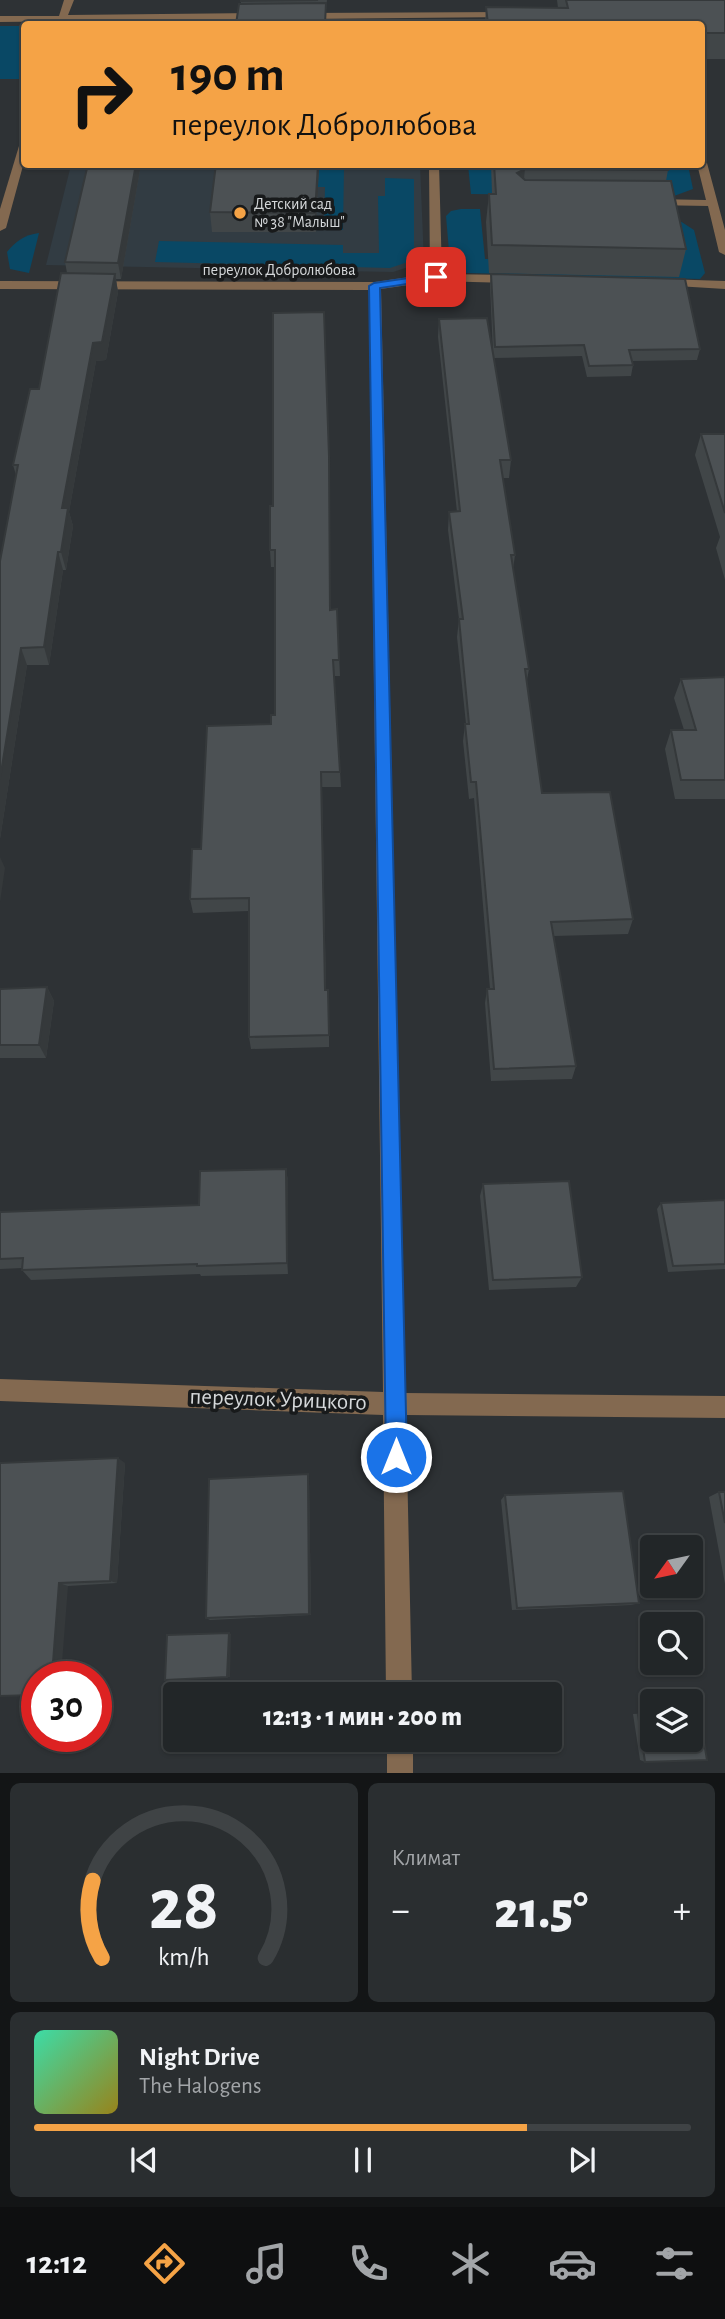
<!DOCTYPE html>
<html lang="ru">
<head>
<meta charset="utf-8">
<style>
	:root { --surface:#222628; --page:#2a2e30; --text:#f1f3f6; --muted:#a2a5a8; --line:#3f4345; --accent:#f5a346 }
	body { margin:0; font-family:"Alegreya Sans",sans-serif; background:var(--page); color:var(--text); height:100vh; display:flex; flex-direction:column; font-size:26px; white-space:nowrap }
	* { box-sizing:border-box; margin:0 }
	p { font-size:23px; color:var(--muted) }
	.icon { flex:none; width:38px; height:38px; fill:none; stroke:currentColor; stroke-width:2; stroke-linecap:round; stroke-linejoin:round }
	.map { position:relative; height:1773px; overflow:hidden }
	.details { display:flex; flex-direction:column; gap:10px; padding:10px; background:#131516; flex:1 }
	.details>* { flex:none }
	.banner { position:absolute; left:21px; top:21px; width:684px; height:147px; border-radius:7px; box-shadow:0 2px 5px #0004,0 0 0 2px var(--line); background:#f5a346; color:#111; overflow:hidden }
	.needle { width:46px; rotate:237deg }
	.fabs { position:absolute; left:640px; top:1535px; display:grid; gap:14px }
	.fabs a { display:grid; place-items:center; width:63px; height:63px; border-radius:7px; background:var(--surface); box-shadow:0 2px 5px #0004,0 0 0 2px var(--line); font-size:35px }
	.speed { position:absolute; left:21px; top:1661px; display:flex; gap:14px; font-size:35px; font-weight:700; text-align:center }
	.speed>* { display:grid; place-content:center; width:91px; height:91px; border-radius:50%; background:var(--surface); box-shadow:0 2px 5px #0004,0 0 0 2px var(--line); line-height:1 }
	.speed .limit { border:10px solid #d22; background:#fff; color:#111 }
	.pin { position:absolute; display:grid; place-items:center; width:60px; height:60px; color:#fff; margin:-30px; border-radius:14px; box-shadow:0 4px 10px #0006 }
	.me { position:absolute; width:77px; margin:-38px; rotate:0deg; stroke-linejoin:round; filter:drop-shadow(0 0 5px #0008) }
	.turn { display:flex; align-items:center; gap:24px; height:147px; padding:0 35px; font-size:32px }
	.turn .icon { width:91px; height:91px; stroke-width:2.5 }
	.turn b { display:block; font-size:49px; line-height:60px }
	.big { font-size:52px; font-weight:800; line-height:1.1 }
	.details .widget { flex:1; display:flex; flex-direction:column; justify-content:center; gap:10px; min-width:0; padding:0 24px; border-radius:10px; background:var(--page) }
	.details .dial { align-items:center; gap:0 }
	.dial svg { height:182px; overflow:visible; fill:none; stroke:var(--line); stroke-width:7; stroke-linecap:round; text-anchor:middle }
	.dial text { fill:var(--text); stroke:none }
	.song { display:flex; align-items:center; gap:21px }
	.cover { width:84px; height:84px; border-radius:10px; background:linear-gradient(135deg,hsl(160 70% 55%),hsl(50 70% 35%)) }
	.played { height:7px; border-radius:4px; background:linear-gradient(90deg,var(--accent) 75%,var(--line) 75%) }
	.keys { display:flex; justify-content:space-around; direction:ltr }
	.heat { display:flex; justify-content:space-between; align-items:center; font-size:38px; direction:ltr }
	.details .tiles { flex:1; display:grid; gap:10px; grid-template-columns:1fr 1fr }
	.widget:last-child { grid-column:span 2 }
	.trip { position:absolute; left:163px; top:1682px; width:399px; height:70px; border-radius:7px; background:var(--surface); box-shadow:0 2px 5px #0004,0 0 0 2px var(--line); font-weight:800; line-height:70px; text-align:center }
	.tab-bar { display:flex; height:112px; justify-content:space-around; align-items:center; background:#0e0f10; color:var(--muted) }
	.tab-bar .icon { width:49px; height:49px }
	.tab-bar .selected { color:var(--accent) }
	.tab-bar b { font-size:32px; color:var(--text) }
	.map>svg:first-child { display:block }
</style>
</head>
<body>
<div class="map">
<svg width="725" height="1773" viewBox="0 0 725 1773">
	<rect width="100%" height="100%" fill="#2e3235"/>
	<path fill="#323c43" d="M71,165h349l4,97 -31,10 -347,-7z"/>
	<g fill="#094865">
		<rect x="0" y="26" width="24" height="53"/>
		<path d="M468,165h220l5,24 -19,7 -203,-2z"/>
		<path d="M273,167h71l-1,63h-19l1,-43h-53z"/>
		<path d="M385,178l29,1v81l-24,8 -235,-6 4,-21 184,4v8h36l-1,-57h7z"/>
		<path d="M461,209h19l5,50 194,3 -2,-43 17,11 11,43 -5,6 -233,-6 -10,-3 -7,-7 -4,-47 5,-5z"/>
		<path d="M39,233l-10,40 -19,-4 -3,-17c9,-11 17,-17 32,-19z"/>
	</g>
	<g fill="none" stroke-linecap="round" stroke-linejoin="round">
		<g fill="#836950" fill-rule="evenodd">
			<path d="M64,0h10l-6,15 191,-2 5,3 -5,3 -259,3v-6h59z"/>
			<path d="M507,12l5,3 -2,2 -206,2 -5,-3 5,-3z"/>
			<path d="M24,143v19l-18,66 -6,3v-22l19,-63z"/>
			<path d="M702,160l5,3 18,67v25l-6,-3 -11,-46 -56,-1 -5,-3 5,-3 54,1 -9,-36h5z"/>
			<path d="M429,164h10l3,110 72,1 6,4 -6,4 -78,-2 -55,8 24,1104 320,3v22l-319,-3 6,279h-26l-3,-279 -383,-14v-22l383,13 -14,-1102 -369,-1v-8l375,1 55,-8z"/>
			<path d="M664,279l61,2v8l-65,-4 -2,-2z"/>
			<rect x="387" y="1740" width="26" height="33"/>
		</g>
	</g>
	<g fill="#414648">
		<path d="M241,0h86l-1,10 -85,-6z"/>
		<path d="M557,0h168v59h-23v-35h-217l1,-17 72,1z"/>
		<path d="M141,164l-20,115h-5l2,13 -12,68 -10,1 -27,151 4,14 -7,44h-3l-14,95h-22l-27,174v-278l16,-86 -3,-10 26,-76 28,-116 -2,-11z"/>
		<path d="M216,164h103l-3,68h-104l-2,-20z"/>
		<path d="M491,164h176l1,6 -2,11 20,68 -7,28 -190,-4 -3,-51 3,-28h3z"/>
		<path d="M491,274l209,75 -3,11 -65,1 1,4 -2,11 -44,1 -5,-21 -88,2 17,102 -2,18h-6l12,77 -2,15 16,99 -2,11 15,113 91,126 -5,15 -74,2 22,130 -4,13 -81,2 -6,-78 2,-14h3l-16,-191 -5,1 -6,-58 2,-17h1l-9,-87 2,-18 -11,-89 1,-18h8l-19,-175 1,-18 54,35 -3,-69z"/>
		<path d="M701,434h24v146l-9,-32 4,-11 -25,-82z"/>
		<path d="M273,506l58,104 6,-1 3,67h-6l7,111h-19l4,203 3,13v44l-78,2 -2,-12v-126l-56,2 -3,-14 11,-50 74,-134v-148h-4l-1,-17z"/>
		<path d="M725,677v122h-50l-10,-50 6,-19h13l-10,-32 7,-19z"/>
		<path d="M47,987l7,14 -8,57h-46v-69z"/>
		<path d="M286,1169l2,12v93l-87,2 -1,-2 -169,6 -9,-10v-2l-22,1v-57l199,-7z"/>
		<path d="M483,1184l99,93 -6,10 -87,3 -9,-94z"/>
		<path d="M725,1200v69l-57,3 -11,-63 4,-6z"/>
		<path d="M125,1463l-8,120 -49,3 -68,110z"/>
		<path d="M309,1479l2,136 -101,5 -4,-2z"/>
		<path d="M719,1492h6v92l-16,-87z"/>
		<path d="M505,1495l134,108 -8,2 -119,5 -11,-110z"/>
		<path d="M691,1711l8,1 8,48 -62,2 -5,-2 -7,-46 20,-1v27h38z"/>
	</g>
	<g fill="#35393b">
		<path d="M136,164h5l-20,115 -3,-16z"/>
		<path d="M318,164h1l-3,68 -1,-19z"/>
		<path d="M525,169l-3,27 -5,-23z"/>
		<path d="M115,274l3,18 -12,68 -10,1 -27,151 4,14 -7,44 -5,-18 1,-44 31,-165z"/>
		<path d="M58,552l5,18 -14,95 -5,-18z"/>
		<path d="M21,648l6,17 -27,174v-60z"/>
		<path d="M0,857l5,11 -5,34z"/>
		<path d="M47,987l7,14 -8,57 -7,-13z"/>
		<path d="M286,1169l2,12v93l-1,-11z"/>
		<path d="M118,1458l7,5 -8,120 -7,-2z"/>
		<path d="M308,1474l1,5 2,136 -2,-1z"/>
		<path d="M59,1583l9,3 -7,90h-9z"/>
		<path d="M229,1633l2,1 -1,43h-3z"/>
	</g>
	<g fill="#4c5154" stroke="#35393b" stroke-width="2">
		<path d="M241,0h77l-77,1z"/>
		<path d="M566,0h159v33h-23v-9h-214l-2,-17 82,1z"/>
		<path d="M326,3l-1,21h-89l3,-20z"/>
		<path d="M88,164h48l-18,99 -53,-1z"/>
		<path d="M216,164h102l-3,49 -105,-1z"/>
		<path d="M494,164h173l1,6 -143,-1 -8,4 8,7 146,1 15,68 -194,-4 -3,-51h7z"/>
		<path d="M61,273l54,1 -13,68 -9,1 -31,165h6l-7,44h-3l-14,95 -23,1 -21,131v-218l18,-96h-5l17,-76h9z"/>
		<path d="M491,274l194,5 15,70 -71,1 4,15 -44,1 -5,-21 -89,2z"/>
		<path d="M324,312l5,144 1,154 7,-1 2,51h-6l7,112h-19l4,218h3l1,45 -80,2v-139l-59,1 2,-50h9l6,-123 64,-2v-9h4v-165h-5v-44h3v-193z"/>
		<path d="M487,318l24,142h-11l15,95h-4l18,114h-4l17,124 68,-1 23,127 -82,3 25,144 -82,3 -7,-80h7l-18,-207h-5l-6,-58h4l-10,-105h4l-14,-107 11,-1 -21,-192z"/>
		<path d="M701,434h24v79z"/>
		<path d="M725,677v103h-44l-10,-50h25l-15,-51z"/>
		<path d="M47,987l-8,58h-39v-56z"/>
		<path d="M286,1169l1,94 -90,3v-2l-175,6 1,-12 -23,1v-47l199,-7 1,-34z"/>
		<path d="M569,1181l13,96 -89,3 -10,-96z"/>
		<path d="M725,1200v64l-52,2 -12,-63z"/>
		<path d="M118,1458l-8,123 -51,2 -7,93h-15v19l-37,1v-233z"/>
		<path d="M308,1474l1,140 -103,4 3,-139z"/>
		<path d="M623,1491l16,112 -122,5 -12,-113z"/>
		<path d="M719,1492h6v31z"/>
		<path d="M229,1633l-2,44 -62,3 2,-45z"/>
		<path d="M691,1712h8l8,48 -62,2 -7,-47 15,-1v26h38z"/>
	</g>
	<path fill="#1a73e8" stroke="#114b97" stroke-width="2" d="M436,274l6,3 -2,2 -60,9 27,1169 -3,7 -8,3 -7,-3 -3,-7 -17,-1171 5,-3z"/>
	<circle fill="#f5a346" stroke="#181a1b" stroke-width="2.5" cx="240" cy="213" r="7"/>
	<g text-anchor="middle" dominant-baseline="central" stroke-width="7" stroke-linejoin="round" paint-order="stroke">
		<g font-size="16" fill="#d5d8da" stroke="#181a1b" text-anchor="start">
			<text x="254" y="204">Детский сад<tspan x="254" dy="18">№ 38 "Малыш"</tspan></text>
		</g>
		<g font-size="16" fill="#d5d8da" stroke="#181a1b">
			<text x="279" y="270">переулок Добролюбова</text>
		</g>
		<g font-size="23" fill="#d5d8da" stroke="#181a1b">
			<text transform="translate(278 1400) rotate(2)">переулок Урицкого</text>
		</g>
	</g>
</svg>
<div class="fabs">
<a><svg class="needle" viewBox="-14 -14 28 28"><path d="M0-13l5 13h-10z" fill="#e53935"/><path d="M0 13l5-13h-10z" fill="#a2a5a8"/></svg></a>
<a><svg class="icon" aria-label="search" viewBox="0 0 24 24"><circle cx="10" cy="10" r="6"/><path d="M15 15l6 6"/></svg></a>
<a><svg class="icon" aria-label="layers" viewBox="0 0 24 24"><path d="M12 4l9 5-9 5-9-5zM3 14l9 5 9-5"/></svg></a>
</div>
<div class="speed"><div class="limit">30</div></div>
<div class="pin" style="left:436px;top:277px;background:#d93025"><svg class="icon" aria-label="arrive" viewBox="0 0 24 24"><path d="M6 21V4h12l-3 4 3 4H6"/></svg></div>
<svg class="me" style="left:396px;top:1457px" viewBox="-20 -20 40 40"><circle r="17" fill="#1a73e8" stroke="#fff" stroke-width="3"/><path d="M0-11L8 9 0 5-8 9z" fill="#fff"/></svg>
<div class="trip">12:13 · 1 мин · 200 m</div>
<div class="banner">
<div class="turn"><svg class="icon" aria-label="right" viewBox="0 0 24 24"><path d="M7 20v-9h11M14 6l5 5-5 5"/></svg><div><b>190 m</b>переулок Добролюбова</div></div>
</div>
</div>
<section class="details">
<div class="tiles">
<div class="widget dial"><svg viewBox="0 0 100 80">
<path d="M14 69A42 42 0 1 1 86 69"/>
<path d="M14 69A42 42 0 0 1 10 35" stroke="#f5a346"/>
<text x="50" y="56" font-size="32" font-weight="700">28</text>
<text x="50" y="72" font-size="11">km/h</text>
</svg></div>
<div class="widget"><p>Климат</p>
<div class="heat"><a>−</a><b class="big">21.5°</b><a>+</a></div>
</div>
<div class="widget">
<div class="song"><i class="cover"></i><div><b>Night Drive</b><p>The Halogens</p></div></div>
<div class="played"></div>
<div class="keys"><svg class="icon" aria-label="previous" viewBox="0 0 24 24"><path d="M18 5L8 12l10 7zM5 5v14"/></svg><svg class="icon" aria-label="pause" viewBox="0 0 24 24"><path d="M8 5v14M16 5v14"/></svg><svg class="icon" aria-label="next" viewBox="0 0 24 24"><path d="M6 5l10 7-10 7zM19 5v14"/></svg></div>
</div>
</div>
</section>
<nav class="tab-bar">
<b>12:12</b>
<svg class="icon selected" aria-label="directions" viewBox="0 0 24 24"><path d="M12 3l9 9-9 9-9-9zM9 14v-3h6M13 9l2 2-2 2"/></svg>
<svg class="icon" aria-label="music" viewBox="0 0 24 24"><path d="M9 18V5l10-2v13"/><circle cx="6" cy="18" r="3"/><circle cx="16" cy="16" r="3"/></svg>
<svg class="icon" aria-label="phone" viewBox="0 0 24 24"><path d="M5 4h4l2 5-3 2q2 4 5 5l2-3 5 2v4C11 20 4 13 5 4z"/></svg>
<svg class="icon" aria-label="climate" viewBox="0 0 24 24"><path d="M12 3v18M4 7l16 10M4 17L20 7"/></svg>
<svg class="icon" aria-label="car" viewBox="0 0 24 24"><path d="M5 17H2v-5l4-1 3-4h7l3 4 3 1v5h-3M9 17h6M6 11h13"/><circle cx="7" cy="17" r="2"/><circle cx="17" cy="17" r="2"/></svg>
<svg class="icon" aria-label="filters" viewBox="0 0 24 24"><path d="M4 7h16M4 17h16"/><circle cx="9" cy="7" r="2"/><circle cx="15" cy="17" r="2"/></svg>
</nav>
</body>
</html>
